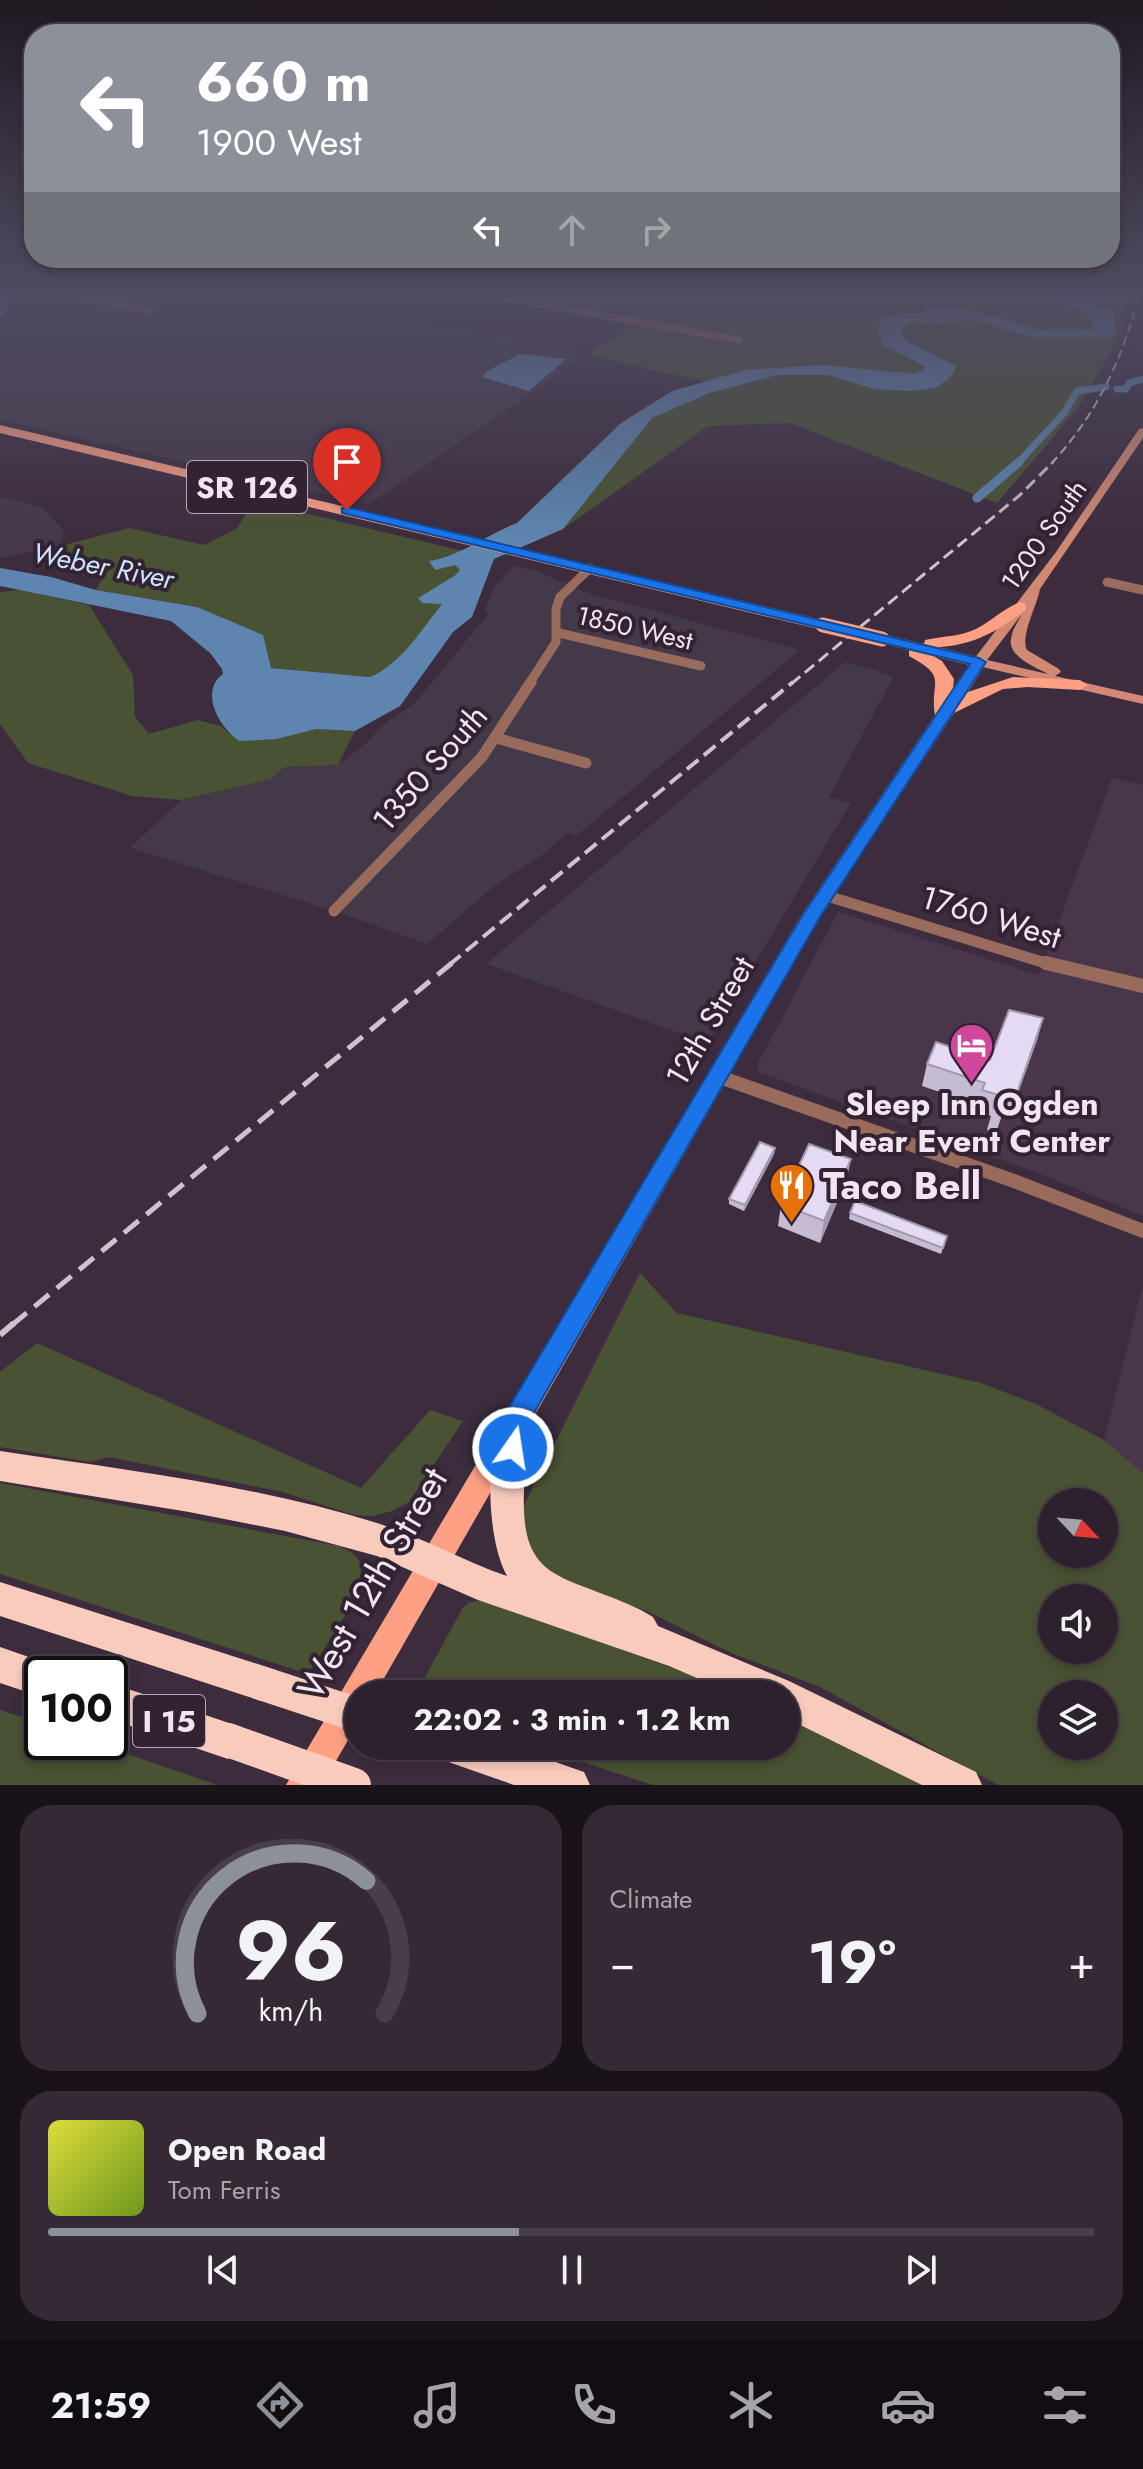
<!DOCTYPE html>
<html lang="en">
<head>
<meta charset="utf-8">
<style>
	:root { --surface:#2d212e; --page:#352936; --text:#f1f3f6; --muted:#a7a3aa; --line:#483e4a; --accent:#8c9099 }
	body { margin:0; font-family:Jost,sans-serif; background:var(--page); color:var(--text); height:100vh; display:flex; flex-direction:column; font-size:30px; white-space:nowrap }
	* { box-sizing:border-box; margin:0 }
	p { font-size:26px; color:var(--muted) }
	.icon { flex:none; width:44px; height:44px; fill:none; stroke:currentColor; stroke-width:2; stroke-linecap:round; stroke-linejoin:round }
	.map { position:relative; height:1785px; overflow:hidden }
	.drawer { display:flex; flex-direction:column; gap:20px; padding:20px; background:#191219; flex:1 }
	.drawer>* { flex:none }
	.hud { position:absolute; left:24px; top:24px; width:1096px; height:244px; border-radius:32px; box-shadow:0 4px 12px #0003,0 0 0 2px var(--line); background:#8c9099; color:#fff; overflow:hidden }
	.needle { width:52px; rotate:116deg }
	.fabs { position:absolute; left:1038px; top:1488px; display:grid; gap:16px }
	.fabs a { display:grid; place-items:center; width:80px; height:80px; border-radius:50%; background:var(--surface); box-shadow:0 4px 12px #0003,0 0 0 2px var(--line); font-size:40px }
	.speed { position:absolute; left:24px; top:1656px; display:flex; gap:16px; font-size:40px; font-weight:700; text-align:center }
	.speed>* { display:grid; place-content:center; width:104px; height:104px; border-radius:50%; background:var(--surface); box-shadow:0 4px 12px #0003,0 0 0 2px var(--line); line-height:1 }
	.speed .limit { border:4px solid #111; border-radius:12px; background:#fff; color:#111 }
	.pin { position:absolute; display:grid; place-items:center; width:68px; height:68px; color:#fff; margin:-82px -34px; border-radius:50% 50% 50% 0; rotate:-45deg; box-shadow:0 0 8px #0007 }
	.pin .icon { rotate:45deg }
	.me { position:absolute; width:88px; margin:-44px; rotate:13deg; stroke-linejoin:round; filter:drop-shadow(0 0 6px #0008) }
	.turn { display:flex; align-items:center; gap:28px; height:168px; padding:0 40px; font-size:36px }
	.turn .icon { width:104px; height:104px; stroke-width:2.5 }
	.turn b { display:block; font-size:56px; line-height:68px }
	.lanes { display:flex; align-items:center; height:76px; padding:0 40px; background:#0003; justify-content:center; gap:40px; direction:ltr }
	.lanes .off { opacity:.35 }
	.big { font-size:60px; font-weight:700; line-height:1.1 }
	.drawer .tile { flex:1; display:flex; flex-direction:column; justify-content:center; gap:12px; min-width:0; padding:0 28px; border-radius:32px; background:var(--page) }
	.drawer .dial { align-items:center; gap:0 }
	.dial svg { height:208px; overflow:visible; fill:none; stroke:var(--line); stroke-width:7; stroke-linecap:round; text-anchor:middle }
	.dial text { fill:var(--text); stroke:none }
	.song { display:flex; align-items:center; gap:24px }
	.cover { width:96px; height:96px; border-radius:12px; background:linear-gradient(135deg,hsl(60 70% 55%),hsl(80 70% 35%)) }
	.played { height:8px; border-radius:4px; background:linear-gradient(90deg,var(--accent) 45%,var(--line) 45%) }
	.keys { display:flex; justify-content:space-around; direction:ltr }
	.heat { display:flex; justify-content:space-between; align-items:center; font-size:44px; direction:ltr }
	.drawer .tiles { flex:1; display:grid; gap:20px; grid-template-columns:1fr 1fr }
	.tile:last-child { grid-column:span 2 }
	.trip { position:absolute; left:344px; top:1680px; width:456px; height:80px; border-radius:40px; background:var(--surface); box-shadow:0 4px 12px #0003,0 0 0 2px var(--line); font-weight:700; line-height:80px; text-align:center }
	.dock { display:flex; height:128px; justify-content:space-around; align-items:center; background:#120d12; color:var(--muted) }
	.dock .icon { width:56px; height:56px }
	.dock .selected { color:var(--accent) }
	.dock b { font-size:36px; color:var(--text) }
	.map>svg:first-child { display:block }
</style>
</head>
<body>
<div class="map">
<svg width="1143" height="1785" viewBox="0 0 1143 1785">
	<rect width="100%" height="100%" fill="#3c2c3d"/>
	<g fill="#4a364a">
		<path d="M1112,778l31,7v431l-105,-43 -280,-101 -1,-7 81,-153 201,63z"/>
		<path d="M1143,1284v189l-39,-33z"/>
	</g>
	<g fill="#443948">
		<path d="M12,291h240l334,64 -217,149 -369,-84v-100l13,-8 2,-5z"/>
		<path d="M0,497l41,10 23,24 -4,15 -60,12z"/>
		<path d="M514,566l23,5 51,22 212,57 -224,186 -8,-3 -27,23 -44,28 -70,60 -93,-33 -204,-63 51,-48 90,-21 13,-12 54,-2 31,-24 11,-14 35,-24 73,-89 -3,-5 9,-22z"/>
		<path d="M845,662l49,14 -65,121 22,6 -144,240 -221,-79z"/>
	</g>
	<g fill="#495232" fill-rule="evenodd">
		<path d="M356,291h774l-11,48 -42,70 -80,94 -207,-80 -82,3 -145,103 88,-111 71,-29 -16,-7 -119,-27 45,-30 -174,-34 -103,2z"/>
		<path d="M254,501l209,50 -33,10 26,4 4,5 -6,6 -36,22 25,5c-21,27 -41,60 -73,74l-99,-9 -74,-61 -101,-17 9,-18 -51,-13 6,-13 69,-18 75,17 33,-17z"/>
		<path d="M20,590l69,15 44,70 2,42 14,17 49,-14 23,6 8,8 48,5 39,-10 39,2 -17,34 -54,2 -13,12 -90,21 -49,-4 -104,-33 -28,-39v-132z"/>
		<path d="M640,1273l37,40 304,70 55,21 68,36 39,33v312h-145l-178,-98 -89,-34 -84,-42 -97,-34 -27,-30 -1,-38zM1052,1502h52v52h-52zM1052,1598h52v52h-52zM1052,1694h52v52h-52z"/>
		<path d="M37,1343l324,145 69,-78 33,11 -54,81 -17,9 -19,5 -19,-1 -72,-23 -173,-35 -19,5 -90,-15v-75z"/>
		<path d="M0,1483l339,63c8,4 16,7 20,15 13,24 -38,91 -51,113l-308,-100z"/>
		<path d="M481,1600l265,94h-330l46,-85 6,-6z"/>
		<path d="M0,1710l42,14v18h51l124,43h-217z"/>
		<path d="M786,1712l149,73h-282l-119,-39h252z"/>
	</g>
	<g fill="#5d85af">
		<path d="M1056,291h51l-8,5 -1,10 16,6 2,22 -6,3h-81l-53,-17 -45,3 -16,-2 -8,4 -7,8 8,9 48,24 -4,10 -17,12 -25,3 -35,-2 -47,-14h-51l-67,18 -58,25 -89,111 -69,30 -22,58 -19,15 -53,74 -45,25 -39,-2 -39,10 -37,2c-19,-11 -42,-49 -17,-67l-1,-5 -12,-16 -39,-32 -171,-35v-18l51,9 45,13 101,17 66,28 8,33 99,9c32,-14 51,-47 72,-73l-20,-1 -4,-5 36,-22 6,-6 -5,-5 -20,5 -6,-9c33,-6 57,-26 88,-38l104,-100 51,-32 73,-21 78,-5 93,9 10,-7 -44,-23 -4,-16 6,-11c16,-6 33,-1 47,-7l-7,-3 6,-1 51,6 59,18 54,-1c-3,-24 -28,-19 -41,-32z"/>
		<path d="M520,354l46,5 -37,32 -47,-14 5,-6z"/>
	</g>
	<g fill="none" stroke-linecap="round" stroke-linejoin="round">
		<g stroke="#5d85af" stroke-width="7">
			<path d="M0,297l4,12 -4,4"/>
			<path d="M1117,389h9l3,-6 14,-4"/>
			<path d="M1017,464l47,-51 13,-22 29,-4"/>
		</g>
		<path stroke="#5d85af" stroke-width="9" d="M977,498l42,-36"/>
		<g stroke="#986b5d" stroke-width="7">
			<path d="M52,291l100,20"/>
			<path d="M466,291l273,49"/>
		</g>
		<g stroke="#986b5d" stroke-width="9">
			<path d="M1107,582l36,8"/>
			<path d="M559,633l142,33"/>
			<path d="M529,684l27,-42v-33l4,-12 30,-29"/>
		</g>
		<g stroke="#986b5d" stroke-width="11">
			<path d="M496,738l90,25"/>
			<path d="M824,895l228,70"/>
			<path d="M334,911l148,-154 49,-75"/>
		</g>
		<g stroke="#986b5d" stroke-width="14">
			<path d="M1046,963l97,23"/>
			<path d="M717,1076l297,105 129,50"/>
		</g>
		<path fill="#d18973" fill-rule="evenodd" d="M1143,428v10l-103,151c-3,17 -20,47 -13,61l32,19 2,3 -6,4 88,20v8l-169,-39v-6l82,-107 83,-123zM1022,614c-4,8 -10,16 -11,25 -3,18 24,28 37,35l-61,-14z"/>
		<g fill="#fda084" fill-rule="evenodd">
			<path d="M0,425l823,195 8,5 -8,5 -823,-197z"/>
			<path d="M1021,602l5,2v6c-27,20 -53,36 -88,37l47,12 2,3 -19,30 45,-15 67,3 8,5 -8,5 -53,-3 -24,2 -49,24 -134,204 -445,777h-17v29l-36,62h-36l515,-869 134,-201c-6,-34 15,-37 -26,-59v-6l-33,-8 -2,-3 8,-5 42,10 1,-4c18,-4 34,-3 51,-11 16,-8 29,-22 45,-27zM933,656l36,9 -16,23 1,-9 -12,-18z"/>
		</g>
		<g fill="#f8cbbd" fill-rule="evenodd">
			<path d="M514,1408l11,5c8,18 2,41 0,61 -9,112 32,96 116,136l12,7 5,9 131,55 187,91 6,13h-60l-136,-67v-24h-52l-65,-28 -191,-66 -101,-44 -92,-25 -96,-19 -189,-31v-30c126,19 255,34 377,72 45,14 86,38 130,53 -21,-38 -22,-124 -4,-163z"/>
			<path d="M0,1582l261,83 13,5 5,13 -5,13 -13,5 -261,-85z"/>
			<path d="M0,1647l55,19 3,8h-16v23l-42,-14z"/>
			<path d="M110,1683l131,44 6,13 -6,13 -13,6 -118,-40z"/>
			<path d="M434,1746h76l74,26 6,13h-76l-74,-26z"/>
		</g>
		<path stroke="#cec2cf" stroke-width="2" stroke-dasharray="9 5" stroke-linecap="butt" d="M1051,464c47,-51 72,-106 89,-173"/>
		<path stroke="#cec2cf" stroke-width="3" stroke-dasharray="12 6" stroke-linecap="butt" d="M791,684l229,-189 33,-33"/>
		<path stroke="#cec2cf" stroke-width="4" stroke-dasharray="15 7" stroke-linecap="butt" d="M449,965l344,-283"/>
		<path stroke="#cec2cf" stroke-width="5" stroke-dasharray="19 10" stroke-linecap="butt" d="M12,1325l440,-362"/>
		<path stroke="#cec2cf" stroke-width="6" stroke-dasharray="25 12" stroke-linecap="butt" d="M0,1335l14,-12"/>
		<path stroke="#fda084" stroke-width="15" d="M823,625l59,14"/>
		<g stroke="#f8cbbd" stroke-width="34">
			<path d="M261,1683l97,32"/>
			<path d="M228,1740l126,45"/>
		</g>
	</g>
	<g fill="#c5bbd2">
		<path d="M1043,1018l-6,22 -28,78 -7,-3 -6,18 -9,-3 4,-14 -15,-5 2,-6 -56,-19 5,-22 63,-4z"/>
		<path d="M775,1148l-1,6 -30,57 -15,-7v-5z"/>
		<path d="M851,1159l-5,22 -26,62 -42,-17 3,-22z"/>
		<path d="M850,1213l97,23 -6,18 -92,-35z"/>
	</g>
	<g fill="#a099ab">
		<path d="M1043,1018l-6,22 -28,78 7,-22z"/>
		<path d="M775,1148l-1,6 -30,57 1,-6z"/>
		<path d="M851,1159l-5,22 -26,62 4,-22z"/>
	</g>
	<g fill="#e5daf4" stroke="#a099ab" stroke-width="2">
		<path d="M1009,1010l34,8 -27,78 -8,-3 -6,18 -9,-3 5,-13 -16,-5 3,-7 -58,-19 9,-22 54,18z"/>
		<path d="M760,1142l15,6 -30,57 -16,-6z"/>
		<path d="M809,1144l42,15 -27,62 -43,-17z"/>
		<path d="M855,1201l92,35 -4,12 -93,-35z"/>
	</g>
	<linearGradient id="sky" x2="0" y2="1"><stop stop-color="#211822"/><stop offset="0.54" stop-color="#504b62"/><stop offset="1" stop-color="#504b62" stop-opacity="0"/></linearGradient>
	<rect width="1143" height="541" fill="url(#sky)"/>
	<path fill="#1a73e8" stroke="#114b97" stroke-width="2" d="M347,507l632,151 7,4 -166,255 -293,508 -5,32 -9,4 -10,-4 -4,-9 6,-34 297,-498 168,-252 -628,-151v-5z"/>
	<defs>
		<symbol id="hotel-pin" viewBox="-11 -11 22 30"><path d="M0 17L-7.5 6A9.5 9.5 0 1 1 7.5 6Z" fill="#d1479c" stroke="#322232"/><path d="M-6-4.5h1.5V1H6V5H4.5V3h-9V5H-6ZM-4 0a1.8 1.8 0 1 1 3.6 0ZM.5 0V-2.5h3Q6-2.5 6 0Z" fill="#fff"/></symbol>
		<symbol id="restaurant-pin" viewBox="-11 -11 22 30"><path d="M0 17L-7.5 6A9.5 9.5 0 1 1 7.5 6Z" fill="#e8710a" stroke="#322232"/><path d="M-5-6h1v4h1v-4h1v4h1v-4h1v5L-1.5 .5V6h-2V.5L-5-1ZM5-6V6H3V1.5H1.5Q1.5-4 5-6Z" fill="#fff"/></symbol>
	</defs>
	<g fill-rule="evenodd">
		<use href="#hotel-pin" x="946" y="1020" width="51" height="69"/>
		<use href="#restaurant-pin" x="766" y="1160" width="51" height="69"/>
	</g>
	<g text-anchor="middle" dominant-baseline="central" stroke-width="8" stroke-linejoin="round" paint-order="stroke">
		<g font-size="26" fill="#f0e5f0" stroke="#322232">
			<text transform="translate(1044 535) rotate(-55)">1200 South</text>
			<text transform="translate(635 628) rotate(13)">1850 West</text>
		</g>
		<g font-size="28" font-style="italic" fill="#cde4fe" stroke="#322232">
			<text transform="translate(103 566) rotate(11)">Weber River</text>
		</g>
		<g fill="#322232" stroke="#b7aab7" stroke-width="2">
			<rect x="187" y="461" width="120" height="52" rx="6"/>
			<rect x="133" y="1695" width="72" height="52" rx="6"/>
		</g>
		<g font-size="30" font-weight="bold" fill="#f0e5f0">
			<text x="247" y="487">SR 126</text>
			<text x="169" y="1721">I 15</text>
		</g>
		<g font-size="32" fill="#f0e5f0" stroke="#322232">
			<text transform="translate(430 768) rotate(-49)">1350 South</text>
			<text transform="translate(991 917) rotate(17)">1760 West</text>
			<text transform="translate(710 1021) rotate(-60)">12th Street</text>
		</g>
		<g font-size="32" font-weight="bold" fill="#f0e5f0" stroke="#322232">
			<text x="972" y="1104">Sleep Inn Ogden<tspan x="972" dy="37">Near Event Center</tspan></text>
		</g>
		<g font-size="38" font-weight="bold" fill="#f0e5f0" stroke="#322232" text-anchor="start">
			<text x="823" y="1185">Taco Bell</text>
		</g>
		<g font-size="38" fill="#f0e5f0" stroke="#322232">
			<text transform="translate(372 1583) rotate(-60)">West 12th Street</text>
		</g>
	</g>
</svg>
<div class="fabs">
<a><svg class="needle" viewBox="-14 -14 28 28"><path d="M0-13l5 13h-10z" fill="#e53935"/><path d="M0 13l5-13h-10z" fill="#a7a3aa"/></svg></a>
<a><svg class="icon" aria-label="sound" viewBox="0 0 24 24"><path d="M4 9h4l5-4v14l-5-4H4zM17 9q2 3 0 6"/></svg></a>
<a><svg class="icon" aria-label="layers" viewBox="0 0 24 24"><path d="M12 4l9 5-9 5-9-5zM3 14l9 5 9-5"/></svg></a>
</div>
<div class="speed"><div class="limit">100</div></div>
<div class="pin" style="left:347px;top:510px;background:#d93025"><svg class="icon" aria-label="arrive" viewBox="0 0 24 24"><path d="M6 21V4h12l-3 4 3 4H6"/></svg></div>
<svg class="me" style="left:513px;top:1448px" viewBox="-20 -20 40 40"><circle r="17" fill="#1a73e8" stroke="#fff" stroke-width="3"/><path d="M0-11L8 9 0 5-8 9z" fill="#fff"/></svg>
<div class="trip">22:02 · 3 min · 1.2 km</div>
<div class="hud">
<div class="turn"><svg class="icon" aria-label="left" viewBox="0 0 24 24"><path d="M17 20v-9H6M10 6l-5 5 5 5"/></svg><div><b>660 m</b>1900 West</div></div>
<div class="lanes"><svg class="icon" aria-label="left" viewBox="0 0 24 24"><path d="M17 20v-9H6M10 6l-5 5 5 5"/></svg><svg class="icon off" aria-label="ahead" viewBox="0 0 24 24"><path d="M12 20V5M6 11l6-6 6 6"/></svg><svg class="icon off" aria-label="right" viewBox="0 0 24 24"><path d="M7 20v-9h11M14 6l5 5-5 5"/></svg></div>
</div>
</div>
<section class="drawer">
<div class="tiles">
<div class="tile dial"><svg viewBox="0 0 100 80">
<path d="M14 69A42 42 0 1 1 86 69"/>
<path d="M14 69A42 42 0 0 1 79 18" stroke="#8c9099"/>
<text x="50" y="56" font-size="32" font-weight="700">96</text>
<text x="50" y="72" font-size="11">km/h</text>
</svg></div>
<div class="tile"><p>Climate</p>
<div class="heat"><a>−</a><b class="big">19°</b><a>+</a></div>
</div>
<div class="tile">
<div class="song"><i class="cover"></i><div><b>Open Road</b><p>Tom Ferris</p></div></div>
<div class="played"></div>
<div class="keys"><svg class="icon" aria-label="previous" viewBox="0 0 24 24"><path d="M18 5L8 12l10 7zM5 5v14"/></svg><svg class="icon" aria-label="pause" viewBox="0 0 24 24"><path d="M8 5v14M16 5v14"/></svg><svg class="icon" aria-label="next" viewBox="0 0 24 24"><path d="M6 5l10 7-10 7zM19 5v14"/></svg></div>
</div>
</div>
</section>
<nav class="dock">
<b>21:59</b>
<svg class="icon selected" aria-label="directions" viewBox="0 0 24 24"><path d="M12 3l9 9-9 9-9-9zM9 14v-3h6M13 9l2 2-2 2"/></svg>
<svg class="icon" aria-label="music" viewBox="0 0 24 24"><path d="M9 18V5l10-2v13"/><circle cx="6" cy="18" r="3"/><circle cx="16" cy="16" r="3"/></svg>
<svg class="icon" aria-label="phone" viewBox="0 0 24 24"><path d="M5 4h4l2 5-3 2q2 4 5 5l2-3 5 2v4C11 20 4 13 5 4z"/></svg>
<svg class="icon" aria-label="climate" viewBox="0 0 24 24"><path d="M12 3v18M4 7l16 10M4 17L20 7"/></svg>
<svg class="icon" aria-label="car" viewBox="0 0 24 24"><path d="M5 17H2v-5l4-1 3-4h7l3 4 3 1v5h-3M9 17h6M6 11h13"/><circle cx="7" cy="17" r="2"/><circle cx="17" cy="17" r="2"/></svg>
<svg class="icon" aria-label="filters" viewBox="0 0 24 24"><path d="M4 7h16M4 17h16"/><circle cx="9" cy="7" r="2"/><circle cx="15" cy="17" r="2"/></svg>
</nav>
</body>
</html>
